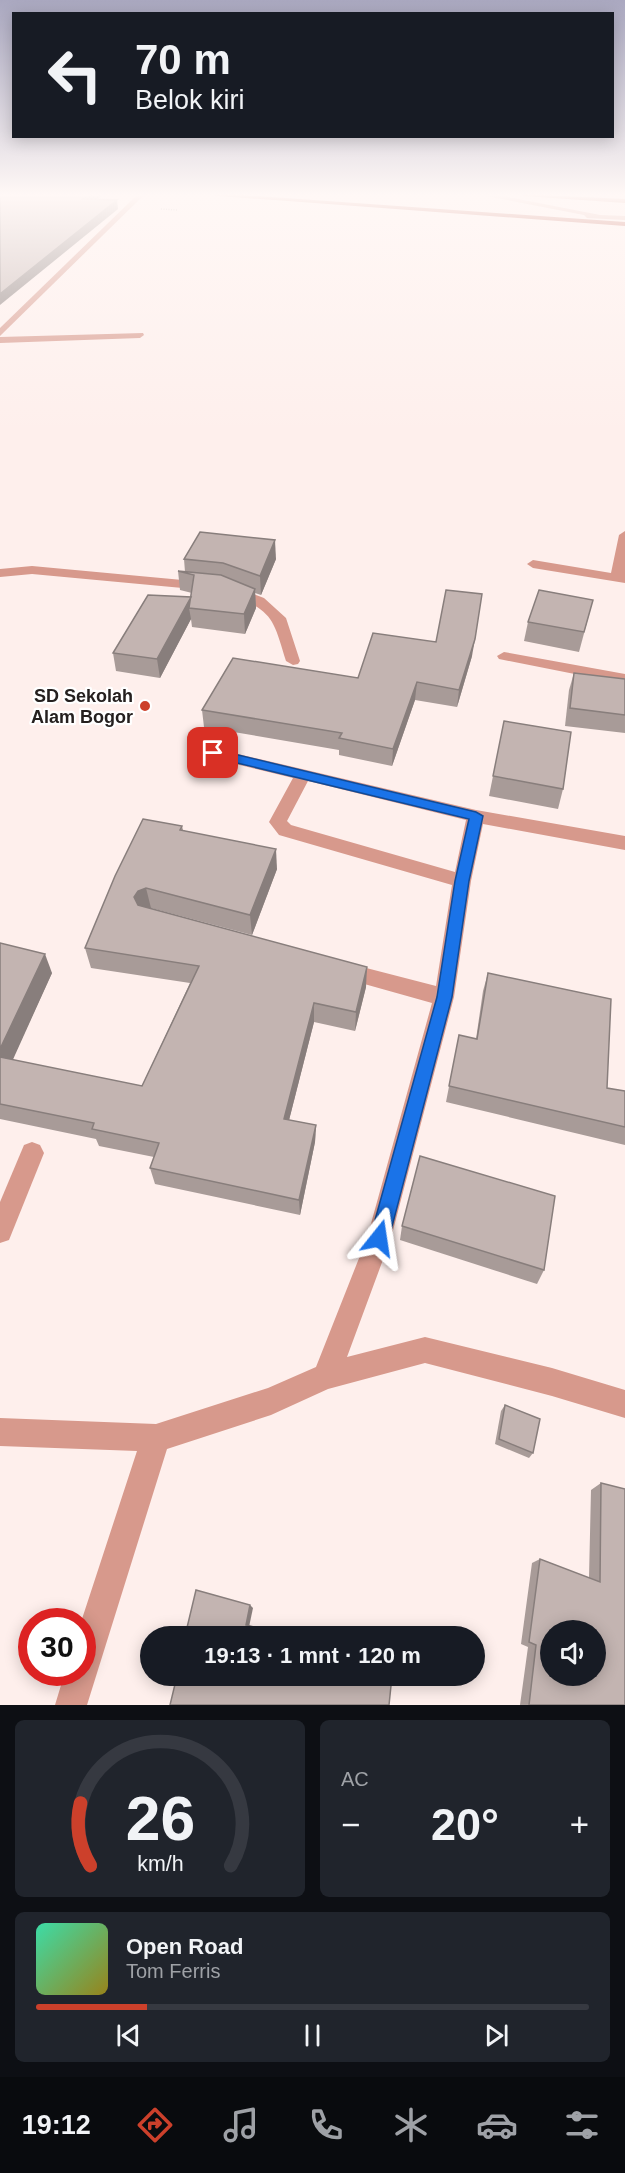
<!DOCTYPE html>
<html lang="id">
<head>
<meta charset="utf-8">
<style>
	:root { --surface:#171b24; --page:#20242c; --text:#f1f3f6; --muted:#9ea1a6; --line:#363941; --accent:#cc402b }
	body { margin:0; font-family:Helvetica,sans-serif; background:var(--page); color:var(--text); height:100vh; display:flex; flex-direction:column; font-size:22px; white-space:nowrap }
	* { box-sizing:border-box; margin:0 }
	p { font-size:20px; color:var(--muted) }
	.icon { flex:none; width:33px; height:33px; fill:none; stroke:currentColor; stroke-width:2; stroke-linecap:round; stroke-linejoin:round }
	.map { position:relative; height:1705px; overflow:hidden }
	.sheet { display:flex; flex-direction:column; gap:15px; padding:15px; background:#0d0f14; flex:1 }
	.sheet>* { flex:none }
	.banner { position:absolute; left:12px; top:12px; width:602px; height:126px; border-radius:0px; box-shadow:0 3px 15px #0003; background:#171b24; color:var(--text); overflow:hidden }
	.fabs { position:absolute; left:540px; top:1620px; display:grid; gap:12px }
	.fabs a { display:grid; place-items:center; width:66px; height:66px; border-radius:50%; background:var(--surface); box-shadow:0 3px 15px #0003; font-size:30px }
	.speed { position:absolute; left:18px; top:1608px; display:flex; gap:12px; font-size:30px; font-weight:700; text-align:center }
	.speed>* { display:grid; place-content:center; width:78px; height:78px; border-radius:50%; background:var(--surface); box-shadow:0 3px 15px #0003; line-height:1 }
	.speed .limit { border:9px solid #d22; background:#fff; color:#111 }
	.pin { position:absolute; display:grid; place-items:center; width:51px; height:51px; color:#fff; margin:-26px; border-radius:12px; box-shadow:0 3px 9px #0006 }
	.me { position:absolute; width:66px; margin:-33px; rotate:15deg; stroke-linejoin:round; filter:drop-shadow(0 0 4px #0008) }
	.turn { display:flex; align-items:center; gap:21px; height:126px; padding:0 24px; font-size:27px }
	.turn .icon { width:78px; height:78px; stroke-width:2.5 }
	.turn b { display:block; font-size:42px; line-height:51px }
	.big { font-size:45px; font-weight:600; line-height:1.1 }
	.sheet .card { flex:1; display:flex; flex-direction:column; justify-content:center; gap:9px; min-width:0; padding:0 21px; border-radius:9px; background:var(--page) }
	.sheet .dial { align-items:center; gap:0 }
	.dial svg { height:156px; overflow:visible; fill:none; stroke:var(--line); stroke-width:7; stroke-linecap:round; text-anchor:middle }
	.dial text { fill:var(--text); stroke:none }
	.song { display:flex; align-items:center; gap:18px }
	.cover { width:72px; height:72px; border-radius:9px; background:linear-gradient(135deg,hsl(160 70% 55%),hsl(50 70% 35%)) }
	.played { height:6px; border-radius:3px; background:linear-gradient(90deg,var(--accent) 20%,var(--line) 20%) }
	.keys { display:flex; justify-content:space-around; direction:ltr }
	.heat { display:flex; justify-content:space-between; align-items:center; font-size:33px; direction:ltr }
	.sheet .tiles { flex:1; display:grid; gap:15px; grid-template-columns:1fr 1fr }
	.card:last-child { grid-column:span 2 }
	.trip { position:absolute; left:140px; top:1626px; width:345px; height:60px; border-radius:30px; background:var(--surface); box-shadow:0 3px 15px #0003; font-weight:600; line-height:60px; text-align:center }
	.menu { display:flex; height:96px; justify-content:space-around; align-items:center; background:#090b0e; color:var(--muted) }
	.menu .icon { width:42px; height:42px }
	.menu .current { color:var(--accent) }
	.menu b { font-size:27px; color:var(--text) }
	.map>svg:first-child { display:block }
</style>
</head>
<body>
<div class="map">
<svg width="625" height="1705" viewBox="0 0 625 1705">
	<rect width="100%" height="100%" fill="#feefec"/>
	<g fill="none" stroke-linecap="round" stroke-linejoin="round">
		<path stroke="#958a88" stroke-width="1.5" stroke-dasharray="1 1.5" stroke-linecap="butt" d="M161,209l16,1"/>
		<g fill="#d7998c" fill-rule="evenodd">
			<path d="M138,194h7l-145,142v-8z"/>
			<path d="M476,194h16l108,21 25,1v4l-38,-2 -3,-3z"/>
			<path d="M143,333l1,2 -4,3 -140,5v-6z"/>
			<path d="M625,531v52l-92,-15 -6,-4 6,-4 78,13 8,-38z"/>
			<path d="M32,566l172,16 7,4 -7,4 -172,-16 -32,3v-8z"/>
			<path d="M234,587l30,11 22,20 14,43 -2,3 -5,1 -7,-4c-13,-43 -13,-50 -57,-67l-2,-3z"/>
			<path d="M504,652l121,22v10l-126,-25 -2,-3z"/>
			<path d="M213,748l263,62 149,26v14l-142,-26 -12,57 -17,116 -63,241 -44,119 78,-20 127,31 73,22v28l-73,-22 -127,-33 -97,26 -57,26 -104,34 -80,256h-32l10,-33h17l-1,-50 56,-171 -137,-5v-28l156,6 112,-36 48,-21 51,-129 65,-235 -89,-25 -7,-2 -3,-6 3,-6 7,-2 93,24 16,-101 -173,-50 -10,-13 24,-44 -86,-21 -2,-4 2,-4zM308,781l158,39 -11,52 -164,-47 -4,-4z"/>
			<path d="M32,1142l8,3 4,8 -35,87 -9,3v-41l24,-57z"/>
		</g>
		<g fill="#a31d09" fill-rule="evenodd">
			<path d="M192,194h36l397,28v4z"/>
			<path d="M521,194l104,5v4l-101,-7z"/>
		</g>
	</g>
	<g fill="#a89b98">
		<path d="M184,559h92l-15,36 -6,-2 1,15 -11,26 -53,-7 -1,-8 -31,59 -44,-7 -3,-18 78,-56 1,-4 -12,-3 -2,-19 7,1z"/>
		<path d="M593,600l-14,52 -55,-11 4,-19z"/>
		<path d="M472,656l-15,51 -42,-7 -23,66 -53,-11v-5l-135,-23 -2,-17 156,-32z"/>
		<path d="M574,673l51,6v54l-60,-7 4,-36z"/>
		<path d="M493,776l70,13 -5,20 -69,-13z"/>
		<path d="M182,826l1,4 94,39 -25,66 -101,-27h-2l217,79 -11,44 -41,-9 -25,98 27,5 -1,17 -15,73 -145,-31 -5,-16 4,-11 -55,-11 -3,-7 -96,-20v-176l52,30 -40,87 130,26 48,-103 -99,-15 -6,-20z"/>
		<path d="M488,973l119,115 18,3v54l-179,-43 13,-67 17,4 7,-48z"/>
		<path d="M402,1226l142,44 -7,14 -137,-44z"/>
		<path d="M505,1405l28,48 -4,5 -34,-14 6,-33z"/>
		<path d="M601,1483l24,222h-105l8,-58 -7,-3 11,-81 8,-4 49,19 2,-88z"/>
	</g>
	<g fill="#887e7c">
		<path d="M91,194h14l-21,14 -1,-9z"/>
		<path d="M117,200l1,9 -118,96v-11z"/>
		<path d="M275,540l1,19 -15,36 -1,-19z"/>
		<path d="M255,589l1,19 -11,26 -1,-20z"/>
		<path d="M191,597l-2,11 2,11 -31,59 -3,-19z"/>
		<path d="M475,639l-3,17 -15,51 2,-17z"/>
		<path d="M417,682l-2,18 -23,66 1,-17z"/>
		<path d="M276,849l1,20 -25,66 -2,-20z"/>
		<path d="M146,888l5,20 -9,3 -4,6 -4,-20 4,-6z"/>
		<path d="M45,954l7,19 -46,102 -6,-12v-14z"/>
		<path d="M367,967l-1,20 -11,44 1,-19z"/>
		<path d="M314,1003v19l-29,114 -1,-17z"/>
		<path d="M316,1125l-1,17 -15,73 -1,-15z"/>
		<path d="M250,1605l3,3 -4,19 -3,-2z"/>
	</g>
	<g fill="#c3b4b1" stroke="#887e7c" stroke-width="1.5" fill-rule="evenodd">
		<path d="M0,194h91l-8,5 34,1 -117,94z"/>
		<path d="M200,532l75,8 -15,36 -37,-13 -39,-4z"/>
		<path d="M178,571l43,4 34,14 -11,25 -55,-6 5,-33z"/>
		<path d="M446,590l36,4 -7,45 -16,51 -42,-8 -24,67 -54,-11 3,-5 -140,-23 31,-52 125,20 15,-45 63,9z"/>
		<path d="M539,590l54,10 -9,32 -56,-10z"/>
		<path d="M148,595l43,2 -34,62 -44,-6z"/>
		<path d="M574,673l51,6v36l-55,-7z"/>
		<path d="M504,721l67,11 -8,57 -70,-13z"/>
		<path d="M143,819l39,7 -2,4 96,19 -26,66 -104,-27 -8,3 -4,6 4,8 229,62 -11,45 -42,-9 -30,116 32,6 -17,75 -149,-32 9,-25 -67,-14 2,-6 -94,-19v-47l142,29 57,-120 -114,-18 30,-72z"/>
		<path d="M0,943l45,11 -45,95z"/>
		<path d="M488,973l123,26 -4,89 18,3v36l-176,-41 10,-51 18,4z"/>
		<path d="M420,1156l135,40 -11,74 -142,-44z"/>
		<path d="M505,1405l35,14 -7,34 -34,-14z"/>
		<path d="M601,1483l24,6v216h-96l7,-60 -7,-3 11,-83 60,23zM550,1630h46v46h-46z"/>
		<path d="M196,1590l54,15 -4,20 44,11h-105z"/>
		<path d="M177,1676h215l-3,29h-219z"/>
	</g>
	<linearGradient id="sky" x2="0" y2="1"><stop stop-color="#aaa8c0"/><stop offset="0.45" stop-color="#fff8f6"/><stop offset="1" stop-color="#fff8f6" stop-opacity="0"/></linearGradient>
	<rect width="625" height="433" fill="url(#sky)"/>
	<path fill="#1a73e8" stroke="#114b97" stroke-width="1.5" d="M213,749l263,63 7,4 -14,65 -17,116 -63,241 -3,6 -7,3 -6,-3 -3,-6 67,-241 18,-116 14,-62 -261,-63 -2,-3z"/>
	<circle fill="#cc402b" stroke="#fff" stroke-width="2" cx="145" cy="706" r="6"/>
	<g text-anchor="middle" dominant-baseline="central" stroke-width="4.5" stroke-linejoin="round" paint-order="stroke">
		<g font-size="18" font-weight="bold" fill="#25201f" stroke="#fff" text-anchor="end">
			<text x="133" y="696">SD Sekolah<tspan x="133" dy="21">Alam Bogor</tspan></text>
		</g>
	</g>
</svg>
<div class="fabs">
<a><svg class="icon" aria-label="sound" viewBox="0 0 24 24"><path d="M4 9h4l5-4v14l-5-4H4zM17 9q2 3 0 6"/></svg></a>
</div>
<div class="speed"><div class="limit">30</div></div>
<div class="pin" style="left:213px;top:753px;background:#d93025"><svg class="icon" aria-label="arrive" viewBox="0 0 24 24"><path d="M6 21V4h12l-3 4 3 4H6"/></svg></div>
<svg class="me" style="left:379px;top:1238px" viewBox="-20 -20 40 40"><path d="M0-17L14 15 0 8-14 15z" fill="#1a73e8" stroke="#fff" stroke-width="4"/></svg>
<div class="trip">19:13 · 1 mnt · 120 m</div>
<div class="banner">
<div class="turn"><svg class="icon" aria-label="left" viewBox="0 0 24 24"><path d="M17 20v-9H6M10 6l-5 5 5 5"/></svg><div><b>70 m</b>Belok kiri</div></div>
</div>
</div>
<section class="sheet">
<div class="tiles">
<div class="card dial"><svg viewBox="0 0 100 80">
<path d="M14 69A42 42 0 1 1 86 69"/>
<path d="M14 69A42 42 0 0 1 9 37" stroke="#cc402b"/>
<text x="50" y="56" font-size="32" font-weight="700">26</text>
<text x="50" y="72" font-size="11">km/h</text>
</svg></div>
<div class="card"><p>AC</p>
<div class="heat"><a>−</a><b class="big">20°</b><a>+</a></div>
</div>
<div class="card">
<div class="song"><i class="cover"></i><div><b>Open Road</b><p>Tom Ferris</p></div></div>
<div class="played"></div>
<div class="keys"><svg class="icon" aria-label="previous" viewBox="0 0 24 24"><path d="M18 5L8 12l10 7zM5 5v14"/></svg><svg class="icon" aria-label="pause" viewBox="0 0 24 24"><path d="M8 5v14M16 5v14"/></svg><svg class="icon" aria-label="next" viewBox="0 0 24 24"><path d="M6 5l10 7-10 7zM19 5v14"/></svg></div>
</div>
</div>
</section>
<nav class="menu">
<b>19:12</b>
<svg class="icon current" aria-label="directions" viewBox="0 0 24 24"><path d="M12 3l9 9-9 9-9-9zM9 14v-3h6M13 9l2 2-2 2"/></svg>
<svg class="icon" aria-label="music" viewBox="0 0 24 24"><path d="M9 18V5l10-2v13"/><circle cx="6" cy="18" r="3"/><circle cx="16" cy="16" r="3"/></svg>
<svg class="icon" aria-label="phone" viewBox="0 0 24 24"><path d="M5 4h4l2 5-3 2q2 4 5 5l2-3 5 2v4C11 20 4 13 5 4z"/></svg>
<svg class="icon" aria-label="climate" viewBox="0 0 24 24"><path d="M12 3v18M4 7l16 10M4 17L20 7"/></svg>
<svg class="icon" aria-label="car" viewBox="0 0 24 24"><path d="M5 17H2v-5l4-1 3-4h7l3 4 3 1v5h-3M9 17h6M6 11h13"/><circle cx="7" cy="17" r="2"/><circle cx="17" cy="17" r="2"/></svg>
<svg class="icon" aria-label="filters" viewBox="0 0 24 24"><path d="M4 7h16M4 17h16"/><circle cx="9" cy="7" r="2"/><circle cx="15" cy="17" r="2"/></svg>
</nav>
</body>
</html>
